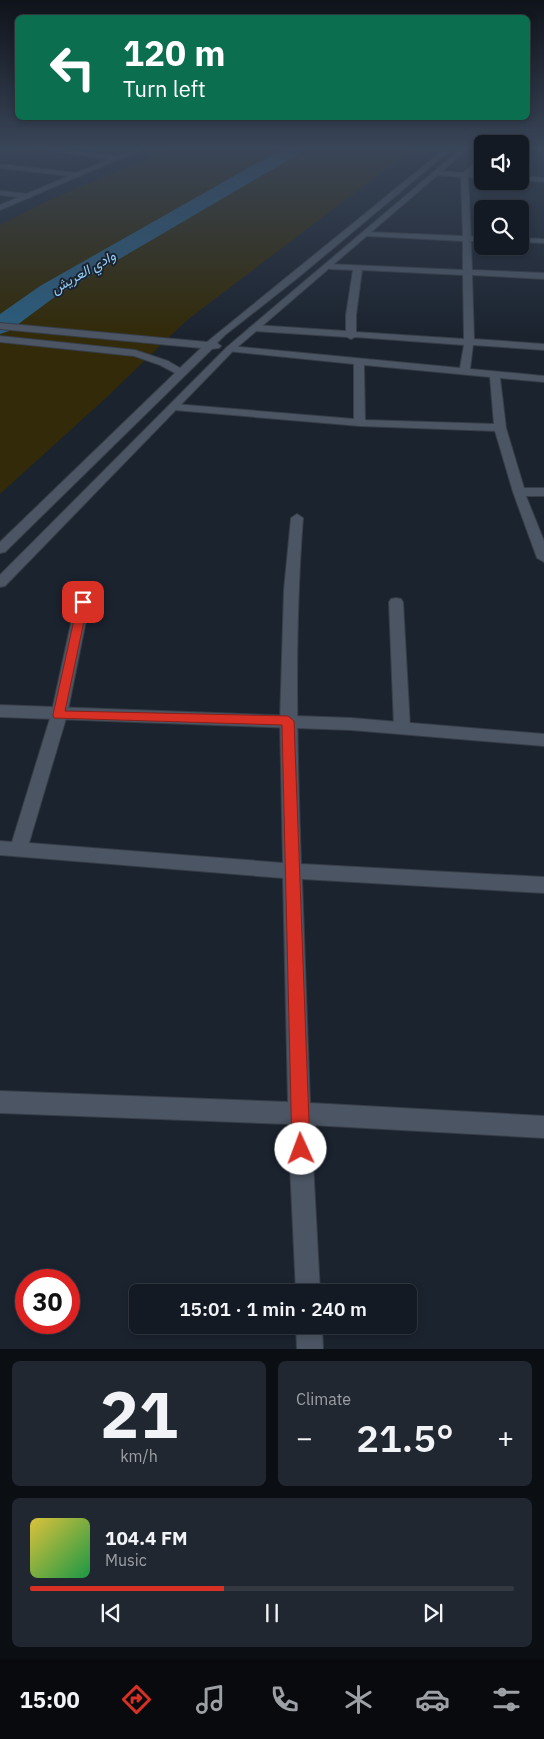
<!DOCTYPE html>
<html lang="en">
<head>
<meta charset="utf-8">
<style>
	:root { --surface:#141a23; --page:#212730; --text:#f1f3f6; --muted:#9da1a6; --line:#333841; --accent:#d93025 }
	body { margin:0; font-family:"IBM Plex Sans",Vazirmatn,sans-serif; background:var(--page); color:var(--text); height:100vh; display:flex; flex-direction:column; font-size:19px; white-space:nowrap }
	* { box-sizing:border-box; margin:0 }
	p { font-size:16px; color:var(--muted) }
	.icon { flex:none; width:28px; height:28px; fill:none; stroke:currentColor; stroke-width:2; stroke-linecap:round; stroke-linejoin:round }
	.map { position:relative; height:1349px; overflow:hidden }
	.panel { display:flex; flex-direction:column; gap:12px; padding:12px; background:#0b0e13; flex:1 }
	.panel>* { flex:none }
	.guide { position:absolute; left:15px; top:15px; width:515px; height:105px; border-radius:8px; box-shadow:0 2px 8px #0003,0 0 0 1px var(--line); background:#0b6e4f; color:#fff; overflow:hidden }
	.tools { position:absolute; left:474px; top:135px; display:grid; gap:10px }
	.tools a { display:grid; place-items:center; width:55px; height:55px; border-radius:8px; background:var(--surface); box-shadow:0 2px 8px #0003,0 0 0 1px var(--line); font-size:25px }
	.speed { position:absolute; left:15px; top:1269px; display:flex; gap:10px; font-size:25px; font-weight:700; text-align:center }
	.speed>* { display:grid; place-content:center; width:65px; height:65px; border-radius:50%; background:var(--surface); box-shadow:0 2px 8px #0003,0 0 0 1px var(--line); line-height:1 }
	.speed .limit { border:8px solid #d22; background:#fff; color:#111 }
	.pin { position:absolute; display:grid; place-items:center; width:42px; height:42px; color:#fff; margin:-21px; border-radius:10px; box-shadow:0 2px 8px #0006 }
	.me { position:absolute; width:55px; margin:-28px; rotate:358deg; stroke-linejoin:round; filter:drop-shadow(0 0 4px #0008) }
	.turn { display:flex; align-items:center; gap:18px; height:105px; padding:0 25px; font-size:22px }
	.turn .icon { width:65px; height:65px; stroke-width:2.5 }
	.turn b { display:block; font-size:35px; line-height:42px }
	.big { font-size:38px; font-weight:600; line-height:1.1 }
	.panel .card { flex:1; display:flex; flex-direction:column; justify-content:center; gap:8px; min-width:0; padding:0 18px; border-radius:8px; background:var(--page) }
	.panel .dial { align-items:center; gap:0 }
	.dial b { font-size:65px; line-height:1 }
	.song { display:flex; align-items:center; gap:15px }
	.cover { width:60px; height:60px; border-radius:8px; background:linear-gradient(135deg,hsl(50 70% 55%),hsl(140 70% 35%)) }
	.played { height:5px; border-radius:2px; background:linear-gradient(90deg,var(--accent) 40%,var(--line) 40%) }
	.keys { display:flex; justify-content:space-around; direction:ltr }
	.heat { display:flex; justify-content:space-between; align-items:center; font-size:28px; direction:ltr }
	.panel .tiles { flex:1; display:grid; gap:12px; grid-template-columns:1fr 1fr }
	.card:last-child { grid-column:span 2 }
	.trip { position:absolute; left:129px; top:1284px; width:288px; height:50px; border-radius:8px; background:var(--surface); box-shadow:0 2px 8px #0003,0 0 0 1px var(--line); font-weight:600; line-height:50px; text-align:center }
	.tab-bar { display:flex; height:80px; justify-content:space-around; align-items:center; background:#080a0e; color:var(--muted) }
	.tab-bar .icon { width:35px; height:35px }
	.tab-bar .current { color:var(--accent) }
	.tab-bar b { font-size:22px; color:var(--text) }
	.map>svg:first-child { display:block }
</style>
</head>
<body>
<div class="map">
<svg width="544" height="1349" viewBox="0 0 544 1349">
	<rect width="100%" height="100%" fill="#1b232f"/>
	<path fill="#322a08" d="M175,147h240l-229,174 -79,76 -107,97v-269l49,-25z"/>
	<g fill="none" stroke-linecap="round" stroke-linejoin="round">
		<path fill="#2b5c7c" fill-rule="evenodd" d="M285,147h22l-3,4 -248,145 -47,35 -9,3v-20l40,-28z"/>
		<defs>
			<g id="street">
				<path d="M12,147l-1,1 -11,4v-4z"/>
				<path d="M22,147h20l74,9 3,2 -3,2z"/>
				<path d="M482,157v5l-12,11 12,1v4l-14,-1 3,59 11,1v4h-11l1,29 72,3v6l-72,-4 2,64 70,5v6l-71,-5 -3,24 74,7v6l-44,-4 6,50 18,60h20v8h-18l18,45v21l-7,-4 -24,-66 -18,-61 -135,-5 -186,-16 -5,-3 5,-3 180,15v-55l-127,-13v-4l3,-1 230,22 4,-23 -109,-8 -4,2 -4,-2 -93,-6 -5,-3 5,-3 92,6v-16l7,-45 -23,-1 -4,-3 1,-2 136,6v-29l-96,-5 -4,-2 4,-2 96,4 -2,-59 -24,-2 -3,-2 3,-2 26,2zM362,270l101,5 1,64 -108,-7v-17zM364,365l126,12 4,47 -129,-4z"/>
				<path d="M0,164l78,9 4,2 -4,2 -78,-9z"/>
				<path d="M520,176l24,2v4l-24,-2z"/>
				<path d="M0,191l29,3 4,2 -4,2 -29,-3z"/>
				<path d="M520,238l24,1v4l-24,-1z"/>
				<path d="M297,514l6,4c-9,117 -6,229 -2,346l243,13v16l-242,-14 8,224 234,13v22l-233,-13 9,167h-24l-8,-168 -288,-11v-22l288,11 -5,-224 -283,-23v-14l12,1 39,-127 27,-124 2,-3h10l2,3 -25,124 -38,128 254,20 -3,-142 4,-131 7,-72z"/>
				<path d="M396,598l5,1 2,3 7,125 -2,4 -6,2 -6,-2 -2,-4 -5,-125 2,-3z"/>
				<path d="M296,1325h26l1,24h-26z"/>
			</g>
			<g id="secondary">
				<path d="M138,147h9l-147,63v-5z"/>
				<path d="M447,147h7l-154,129 -75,59 -8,8 4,3 -2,2 -7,1 -207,203 -5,1v-11l175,-169 -15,-8 -26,-9 -134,-14v-6l135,14 33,11 12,7 21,-20 -201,-19v-6l207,19z"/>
				<path d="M463,147h7l-237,204 -228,235 -5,1v-12l227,-228z"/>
				<path d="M0,705l351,13 193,16v12l-193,-16 -351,-13z"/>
			</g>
		</defs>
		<use href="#street" stroke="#363d46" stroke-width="2"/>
		<use href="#secondary" stroke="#363d46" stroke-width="2"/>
		<use href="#street" fill="#4b5563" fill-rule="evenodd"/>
		<use href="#secondary" fill="#4b5563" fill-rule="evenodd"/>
	</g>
	<linearGradient id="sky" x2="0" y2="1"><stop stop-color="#0f131a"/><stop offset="0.44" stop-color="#394558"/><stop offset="1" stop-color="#394558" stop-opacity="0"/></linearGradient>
	<rect width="544" height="336" fill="url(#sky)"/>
	<path fill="#d93025" stroke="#8d1f18" d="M83,599l5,3 -23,109 223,5 6,5 16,428 -3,6 -6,2 -6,-2 -3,-6 -10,-424 -228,-7 -1,-3 25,-113z"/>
	<g text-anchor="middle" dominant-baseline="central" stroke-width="4" stroke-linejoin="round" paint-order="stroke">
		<g font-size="14" font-style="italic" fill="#93cdf6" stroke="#1b232f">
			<text transform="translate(83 272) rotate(-30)">وادي العريش</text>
		</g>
	</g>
</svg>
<div class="tools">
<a><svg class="icon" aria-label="sound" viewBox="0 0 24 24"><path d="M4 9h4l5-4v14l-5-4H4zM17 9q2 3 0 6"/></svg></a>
<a><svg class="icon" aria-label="search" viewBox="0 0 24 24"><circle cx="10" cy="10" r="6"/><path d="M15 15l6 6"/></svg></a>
</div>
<div class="speed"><div class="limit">30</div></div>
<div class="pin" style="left:83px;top:602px;background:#d93025"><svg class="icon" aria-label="arrive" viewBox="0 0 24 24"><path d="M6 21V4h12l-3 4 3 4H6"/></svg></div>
<svg class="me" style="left:301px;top:1149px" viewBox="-20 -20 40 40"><circle r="19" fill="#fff"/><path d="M0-13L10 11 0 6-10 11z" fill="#d93025"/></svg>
<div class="trip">15:01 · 1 min · 240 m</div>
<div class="guide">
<div class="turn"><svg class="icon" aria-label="left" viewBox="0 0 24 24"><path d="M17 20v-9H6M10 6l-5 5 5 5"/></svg><div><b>120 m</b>Turn left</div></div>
</div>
</div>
<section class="panel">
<div class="tiles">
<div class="card dial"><b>21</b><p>km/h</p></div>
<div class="card"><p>Climate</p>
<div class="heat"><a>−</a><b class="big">21.5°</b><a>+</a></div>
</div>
<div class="card">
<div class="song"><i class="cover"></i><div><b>104.4 FM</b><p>Music</p></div></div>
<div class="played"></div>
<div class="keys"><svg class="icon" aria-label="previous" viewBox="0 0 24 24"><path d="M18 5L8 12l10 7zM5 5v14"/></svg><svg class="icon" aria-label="pause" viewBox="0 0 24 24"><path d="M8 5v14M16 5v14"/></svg><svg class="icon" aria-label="next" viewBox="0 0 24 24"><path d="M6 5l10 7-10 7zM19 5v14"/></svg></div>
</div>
</div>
</section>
<nav class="tab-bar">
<b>15:00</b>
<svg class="icon current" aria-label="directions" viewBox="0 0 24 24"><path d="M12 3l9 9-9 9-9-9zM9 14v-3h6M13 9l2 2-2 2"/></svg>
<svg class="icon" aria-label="music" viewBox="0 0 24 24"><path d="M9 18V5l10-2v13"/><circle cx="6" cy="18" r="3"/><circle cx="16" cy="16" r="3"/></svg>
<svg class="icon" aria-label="phone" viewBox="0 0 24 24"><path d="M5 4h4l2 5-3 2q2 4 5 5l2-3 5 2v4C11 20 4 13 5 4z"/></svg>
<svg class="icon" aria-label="climate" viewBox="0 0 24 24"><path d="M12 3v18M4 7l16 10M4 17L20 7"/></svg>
<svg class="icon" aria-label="car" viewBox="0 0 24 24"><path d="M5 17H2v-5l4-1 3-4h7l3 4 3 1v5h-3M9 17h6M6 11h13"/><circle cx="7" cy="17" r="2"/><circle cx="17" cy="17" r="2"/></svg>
<svg class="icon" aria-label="filters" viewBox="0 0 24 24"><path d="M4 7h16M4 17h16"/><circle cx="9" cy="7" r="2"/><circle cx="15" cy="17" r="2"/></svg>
</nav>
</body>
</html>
